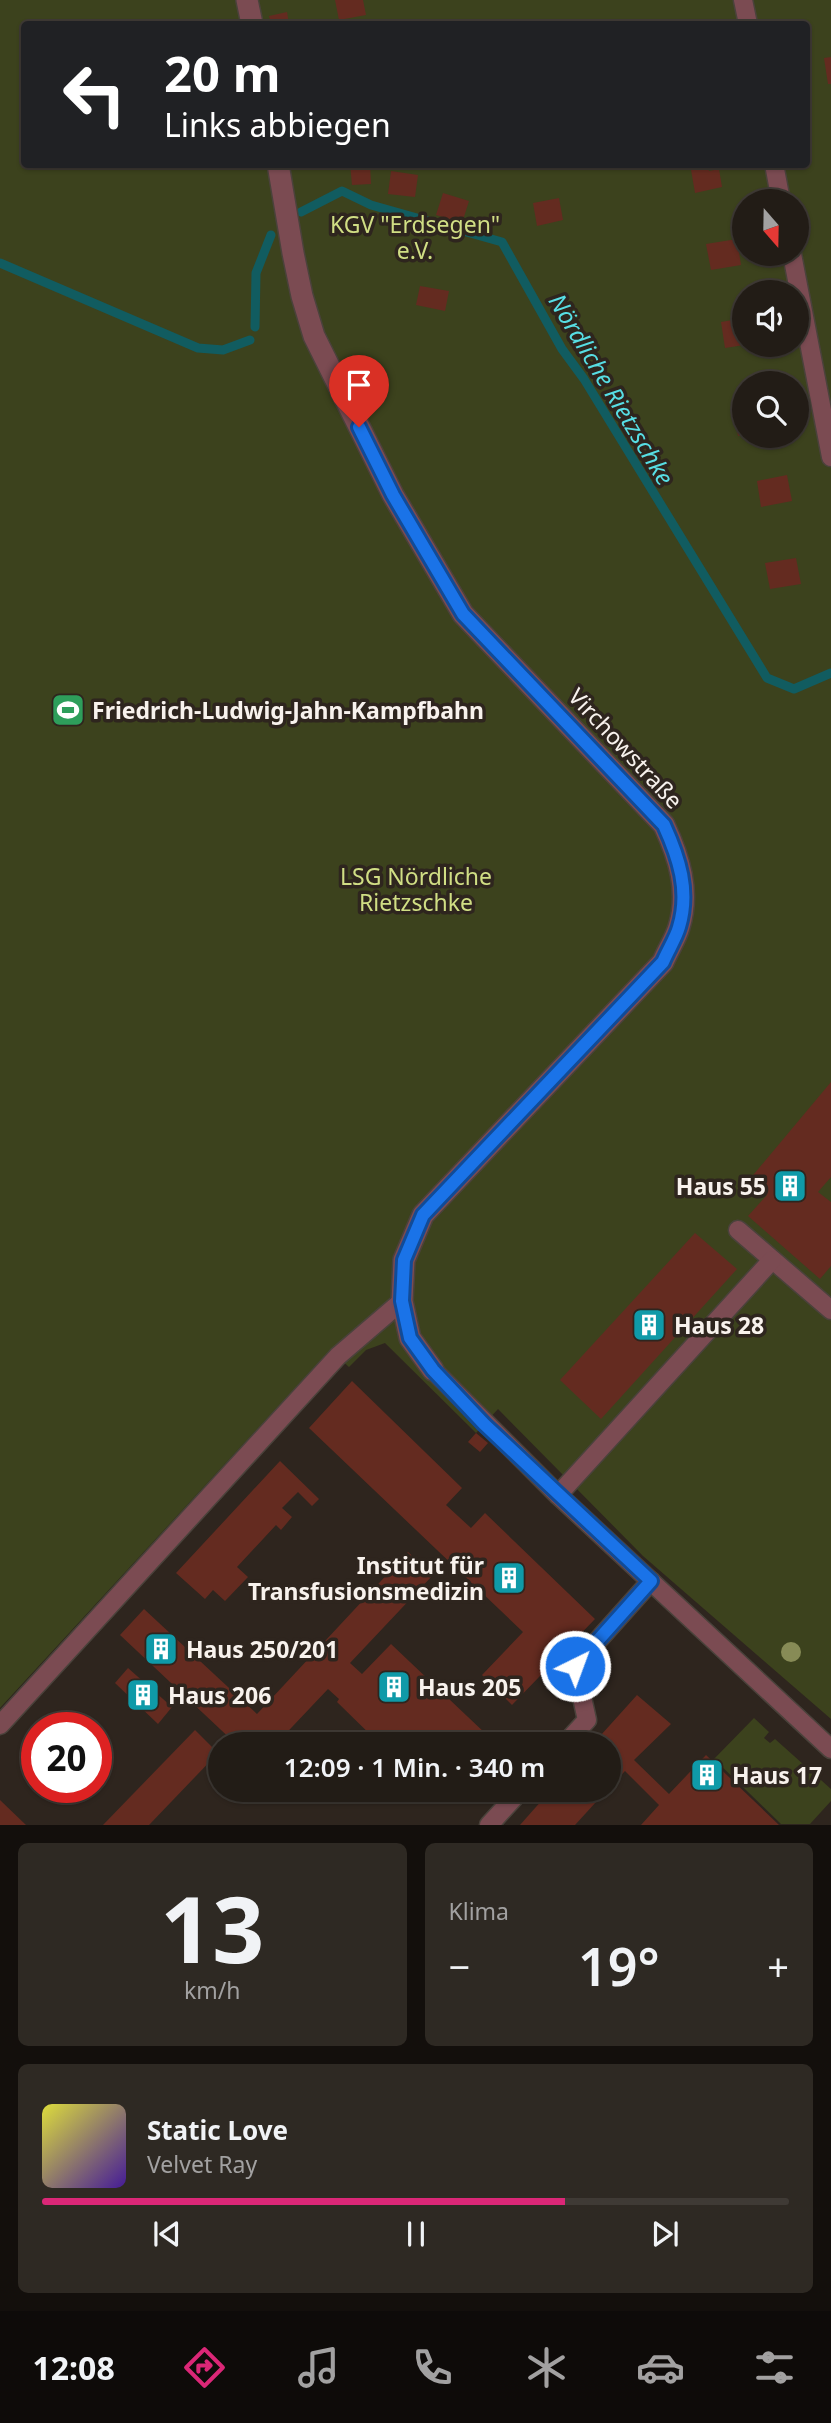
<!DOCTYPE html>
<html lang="de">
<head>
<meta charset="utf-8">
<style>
	:root { --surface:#221c16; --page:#2e2923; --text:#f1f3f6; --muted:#a2a1a1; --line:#3f3a35; --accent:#db2777 }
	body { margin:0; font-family:"Noto Sans",sans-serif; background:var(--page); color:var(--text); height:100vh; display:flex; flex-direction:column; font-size:26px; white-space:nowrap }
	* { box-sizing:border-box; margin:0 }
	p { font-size:23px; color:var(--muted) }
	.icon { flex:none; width:38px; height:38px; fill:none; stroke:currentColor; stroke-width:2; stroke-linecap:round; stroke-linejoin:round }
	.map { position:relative; height:1825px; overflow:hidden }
	.sheet { display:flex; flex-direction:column; gap:18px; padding:18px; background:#130f0c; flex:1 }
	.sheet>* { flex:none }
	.top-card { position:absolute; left:21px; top:21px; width:789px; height:147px; border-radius:7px; box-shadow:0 2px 5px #0004,0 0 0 2px var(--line); background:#202124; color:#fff; overflow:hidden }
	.needle { width:46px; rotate:160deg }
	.tools { position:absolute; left:732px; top:189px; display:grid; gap:14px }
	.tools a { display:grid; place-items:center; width:77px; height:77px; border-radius:50%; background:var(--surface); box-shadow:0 2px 5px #0004,0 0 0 2px var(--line); font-size:35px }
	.speed { position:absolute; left:21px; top:1712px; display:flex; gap:14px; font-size:35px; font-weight:700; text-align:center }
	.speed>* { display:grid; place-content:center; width:91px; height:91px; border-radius:50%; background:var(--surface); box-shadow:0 2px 5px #0004,0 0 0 2px var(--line); line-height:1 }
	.speed .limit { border:10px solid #d22; background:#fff; color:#111 }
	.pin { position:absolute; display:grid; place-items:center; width:60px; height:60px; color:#fff; margin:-72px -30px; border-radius:50% 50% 50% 0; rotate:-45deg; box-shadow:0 0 7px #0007 }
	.pin .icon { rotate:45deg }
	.me { position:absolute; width:77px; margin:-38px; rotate:42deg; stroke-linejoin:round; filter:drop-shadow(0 0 5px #0008) }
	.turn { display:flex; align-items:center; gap:24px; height:147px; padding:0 28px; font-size:32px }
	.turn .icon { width:91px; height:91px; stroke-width:2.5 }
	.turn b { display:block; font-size:49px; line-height:60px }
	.big { font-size:52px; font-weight:600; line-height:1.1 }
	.sheet .tile { flex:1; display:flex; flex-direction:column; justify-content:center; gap:10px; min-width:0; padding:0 24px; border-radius:10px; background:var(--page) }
	.sheet .dial { align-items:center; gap:0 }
	.dial b { font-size:91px; line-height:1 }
	.song { display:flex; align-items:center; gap:21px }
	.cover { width:84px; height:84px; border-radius:10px; background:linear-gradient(135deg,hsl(60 70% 55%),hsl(260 70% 35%)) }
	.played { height:7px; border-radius:4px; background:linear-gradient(90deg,var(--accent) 70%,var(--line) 70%) }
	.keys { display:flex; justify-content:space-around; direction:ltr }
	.heat { display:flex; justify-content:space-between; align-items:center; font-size:38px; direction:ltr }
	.sheet .tiles { flex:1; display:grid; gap:18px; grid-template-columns:1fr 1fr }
	.tile:last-child { grid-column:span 2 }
	.trip { position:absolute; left:208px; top:1732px; width:413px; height:70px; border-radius:35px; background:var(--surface); box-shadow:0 2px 5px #0004,0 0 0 2px var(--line); font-weight:600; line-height:70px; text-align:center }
	.menu { display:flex; height:112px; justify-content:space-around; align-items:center; background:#0e0b09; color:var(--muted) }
	.menu .icon { width:49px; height:49px }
	.menu .selected { color:var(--accent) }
	.menu b { font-size:32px; color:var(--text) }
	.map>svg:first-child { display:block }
</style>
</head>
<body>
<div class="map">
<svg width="831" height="1825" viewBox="0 0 831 1825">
	<rect width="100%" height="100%" fill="#2e251e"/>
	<g fill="#3c421d" fill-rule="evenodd">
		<path d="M0,0h831v1719l-188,-163 -145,-147 -22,24 -91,-90 -19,7 -17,17 -19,-17 -330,358zM24,24h783v140h-783zM744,201h52v53h-52zM744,292h52v53h-52zM744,383h52v53h-52z"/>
		<path d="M754,1718l15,14 -5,6 6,5 5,-4 56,50v12l-21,23h-29l-67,-65z"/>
	</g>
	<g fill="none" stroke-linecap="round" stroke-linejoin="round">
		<g stroke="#115c60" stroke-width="9">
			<path d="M301,212l41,-21 29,14 131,37 60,107 22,30 183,299 27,11 37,-16"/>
			<path d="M0,263l198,85 25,2 27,-10"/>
			<path d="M255,327l1,-54 15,-38"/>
		</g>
	</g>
	<g fill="#642b20">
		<path d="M335,0h28l3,15 -27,5z"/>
		<path d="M287,12l2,12h-18l-2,-8z"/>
		<path d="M831,57v27h-3l-4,-26z"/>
		<path d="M350,164h20l1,20 -19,1z"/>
		<path d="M690,164h18l1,7 10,-2 3,18 -27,6z"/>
		<path d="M391,171l27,4 -3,22 -27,-3z"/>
		<path d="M443,193l26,8 -7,22 -26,-8z"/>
		<path d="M559,198l4,22 -26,6 -4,-23z"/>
		<path d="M737,239l4,26 -30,5 -5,-26z"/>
		<path d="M420,286l29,5 -4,20 -29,-6z"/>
		<path d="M744,318v27l-19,3 -4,-26z"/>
		<path d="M744,408v27l-6,1 -5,-26z"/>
		<path d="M787,475l5,26 -31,6 -4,-26z"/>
		<path d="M796,558l5,26 -31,5 -5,-26z"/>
		<path d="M831,1082v95l-13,15 13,10v64l-11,13 -72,-63 19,-21 -18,-15z"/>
		<path d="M695,1233l42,36 -136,150 -41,-39z"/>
		<path d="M352,1381l110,107 -16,17 25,23 14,-15 110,106 -83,86 -30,-30 41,-43 -214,-204z"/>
		<path d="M476,1433l12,10 -8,9 -12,-10z"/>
		<path d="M280,1461l39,38 -7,7 -14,-14 -16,16 10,9 -11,13 -5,-5 -39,42 11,10 -23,24 -12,-11 -8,9 -29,-26z"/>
		<path d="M408,1552l25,23 -83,88 12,11 29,-30 96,91 -10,10h-96l-44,-43 2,-3 -11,-10 -53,56h-38l-117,-110 24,-26 113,105z"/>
		<path d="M128,1668l44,39 -14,17 -43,-41z"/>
		<path d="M637,1695l34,29 -37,36 35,34 37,-39 73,70h-138l18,-20 -34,-34 -16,17v-43h-17z"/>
		<path d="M195,1730l23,23 -69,72h-46z"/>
		<path d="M551,1790h56l-32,35h-55z"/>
		<path d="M0,1800l26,25h-26z"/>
	</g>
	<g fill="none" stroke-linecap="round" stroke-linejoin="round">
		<defs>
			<g id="lane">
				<path d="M743,0l5,24"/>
				<path d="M774,164l7,37"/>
				<path d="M792,254l39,203"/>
				<path d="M738,1230l93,80"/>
				<path d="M433,1370l125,125 273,254"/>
				<path d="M558,1495l214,-235"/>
				<path d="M0,1725l338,-369 64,-55"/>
				<path d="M564,1745l23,-25 -12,-54 76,-85"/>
				<path d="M489,1825l32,-35"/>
			</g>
			<g id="street">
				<path d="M247,0l5,24"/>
				<path d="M278,164l15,89 9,43 12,40 79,159 70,119 201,211c15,32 26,66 15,102 -3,11 -11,23 -16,35l-240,253 -19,45 -2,41 8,37 23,32"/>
			</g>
		</defs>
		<use href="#lane" stroke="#4a423b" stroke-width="21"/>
		<use href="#street" stroke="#4a423b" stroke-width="24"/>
		<use href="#lane" stroke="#7b4b52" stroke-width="18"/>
		<use href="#street" stroke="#7b4b52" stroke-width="21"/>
	</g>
	<circle fill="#878b56" cx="791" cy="1652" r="10"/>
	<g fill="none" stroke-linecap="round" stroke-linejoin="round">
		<defs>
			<path id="route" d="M359,427l34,68 70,119 201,211c15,33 26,66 15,102 -3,11 -11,23 -16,35l-240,253 -19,45 -2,41 8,37 23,32 51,54 167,157 -76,85"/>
		</defs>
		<use href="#route" stroke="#114b97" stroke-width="18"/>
		<use href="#route" stroke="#1a73e8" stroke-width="12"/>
	</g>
	<defs>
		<symbol id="stadium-square" viewBox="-11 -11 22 22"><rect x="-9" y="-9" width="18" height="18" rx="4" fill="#2e9e5b" stroke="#2e251e"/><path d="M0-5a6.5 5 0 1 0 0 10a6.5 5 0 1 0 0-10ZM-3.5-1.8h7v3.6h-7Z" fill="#fff"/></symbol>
		<symbol id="building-square" viewBox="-11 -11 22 22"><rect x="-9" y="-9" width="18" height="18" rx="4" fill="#0f9aa8" stroke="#2e251e"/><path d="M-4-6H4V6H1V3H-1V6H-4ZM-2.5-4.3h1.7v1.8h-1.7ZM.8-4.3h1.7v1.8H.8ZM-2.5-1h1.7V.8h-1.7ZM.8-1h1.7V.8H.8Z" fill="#fff"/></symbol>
	</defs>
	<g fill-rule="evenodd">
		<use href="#stadium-square" x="49" y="691" width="38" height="38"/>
		<use href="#building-square" x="771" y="1167" width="38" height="38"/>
		<use href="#building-square" x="630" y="1306" width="38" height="38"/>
		<use href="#building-square" x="490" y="1559" width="38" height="38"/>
		<use href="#building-square" x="142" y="1630" width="38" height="38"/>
		<use href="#building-square" x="375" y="1668" width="38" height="38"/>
		<use href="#building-square" x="124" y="1676" width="38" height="38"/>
		<use href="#building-square" x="688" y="1756" width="38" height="38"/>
	</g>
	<g text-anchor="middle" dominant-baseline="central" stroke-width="7" stroke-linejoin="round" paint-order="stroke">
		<g font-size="23" fill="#d0de84" stroke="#2e251e">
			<text x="415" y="224">KGV "Erdsegen"<tspan x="415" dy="26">e.V.</tspan></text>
			<text x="416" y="876">LSG Nördliche<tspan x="416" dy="26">Rietzschke</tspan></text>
		</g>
		<g font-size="23" font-weight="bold" fill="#f8f2ed" stroke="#2e251e" text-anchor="start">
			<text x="92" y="710">Friedrich-Ludwig-Jahn-Kampfbahn</text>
			<text x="766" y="1186" text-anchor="end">Haus 55</text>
			<text x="674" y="1325">Haus 28</text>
			<text x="484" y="1565" text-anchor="end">Institut für<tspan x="484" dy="26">Transfusionsmedizin</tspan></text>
			<text x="186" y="1649">Haus 250/201</text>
			<text x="418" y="1687">Haus 205</text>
			<text x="168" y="1695">Haus 206</text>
			<text x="732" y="1775">Haus 17</text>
		</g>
		<g font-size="23" fill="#f8f2ed" stroke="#2e251e">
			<text transform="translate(626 748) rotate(47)">Virchowstraße</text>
		</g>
		<g font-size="24" font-style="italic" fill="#57dee4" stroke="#2e251e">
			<text transform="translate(612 389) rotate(59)">Nördliche Rietzschke</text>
		</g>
	</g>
</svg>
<div class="tools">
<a><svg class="needle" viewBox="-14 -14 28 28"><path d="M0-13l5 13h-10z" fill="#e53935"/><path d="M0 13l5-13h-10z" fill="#a2a1a1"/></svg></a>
<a><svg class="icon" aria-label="sound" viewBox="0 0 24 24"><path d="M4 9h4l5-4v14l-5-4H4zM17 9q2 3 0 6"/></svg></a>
<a><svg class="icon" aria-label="search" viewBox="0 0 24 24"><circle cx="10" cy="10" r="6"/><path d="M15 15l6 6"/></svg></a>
</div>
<div class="speed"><div class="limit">20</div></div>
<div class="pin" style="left:359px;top:427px;background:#d93025"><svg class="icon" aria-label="arrive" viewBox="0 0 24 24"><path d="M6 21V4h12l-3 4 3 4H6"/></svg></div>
<svg class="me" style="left:575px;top:1666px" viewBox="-20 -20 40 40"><circle r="17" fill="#1a73e8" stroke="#fff" stroke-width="3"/><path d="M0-11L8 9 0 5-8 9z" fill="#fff"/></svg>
<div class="trip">12:09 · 1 Min. · 340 m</div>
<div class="top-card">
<div class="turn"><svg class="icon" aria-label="left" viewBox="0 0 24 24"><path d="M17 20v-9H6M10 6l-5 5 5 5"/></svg><div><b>20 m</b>Links abbiegen</div></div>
</div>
</div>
<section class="sheet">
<div class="tiles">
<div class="tile dial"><b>13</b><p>km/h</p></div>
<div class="tile"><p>Klima</p>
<div class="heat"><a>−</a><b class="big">19°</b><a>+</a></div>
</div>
<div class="tile">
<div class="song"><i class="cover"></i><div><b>Static Love</b><p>Velvet Ray</p></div></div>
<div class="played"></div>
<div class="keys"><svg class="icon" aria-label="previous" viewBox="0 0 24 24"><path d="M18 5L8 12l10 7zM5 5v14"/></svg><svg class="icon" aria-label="pause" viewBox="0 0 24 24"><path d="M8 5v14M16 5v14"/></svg><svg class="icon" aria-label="next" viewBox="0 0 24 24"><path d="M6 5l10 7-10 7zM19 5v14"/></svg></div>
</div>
</div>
</section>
<nav class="menu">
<b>12:08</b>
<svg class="icon selected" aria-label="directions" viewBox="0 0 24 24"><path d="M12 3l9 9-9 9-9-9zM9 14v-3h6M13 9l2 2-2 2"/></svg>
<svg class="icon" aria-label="music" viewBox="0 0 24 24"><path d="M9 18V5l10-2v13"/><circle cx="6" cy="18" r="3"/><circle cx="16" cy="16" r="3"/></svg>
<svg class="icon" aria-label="phone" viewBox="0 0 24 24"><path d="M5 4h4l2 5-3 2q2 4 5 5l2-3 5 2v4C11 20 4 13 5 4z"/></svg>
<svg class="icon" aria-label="climate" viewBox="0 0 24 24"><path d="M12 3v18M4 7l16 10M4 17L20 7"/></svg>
<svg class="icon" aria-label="car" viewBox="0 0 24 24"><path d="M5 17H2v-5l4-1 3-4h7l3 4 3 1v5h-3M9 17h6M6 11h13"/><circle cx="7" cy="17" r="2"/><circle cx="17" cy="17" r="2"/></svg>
<svg class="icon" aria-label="filters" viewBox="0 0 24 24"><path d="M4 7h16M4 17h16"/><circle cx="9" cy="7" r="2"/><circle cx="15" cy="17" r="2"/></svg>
</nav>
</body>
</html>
